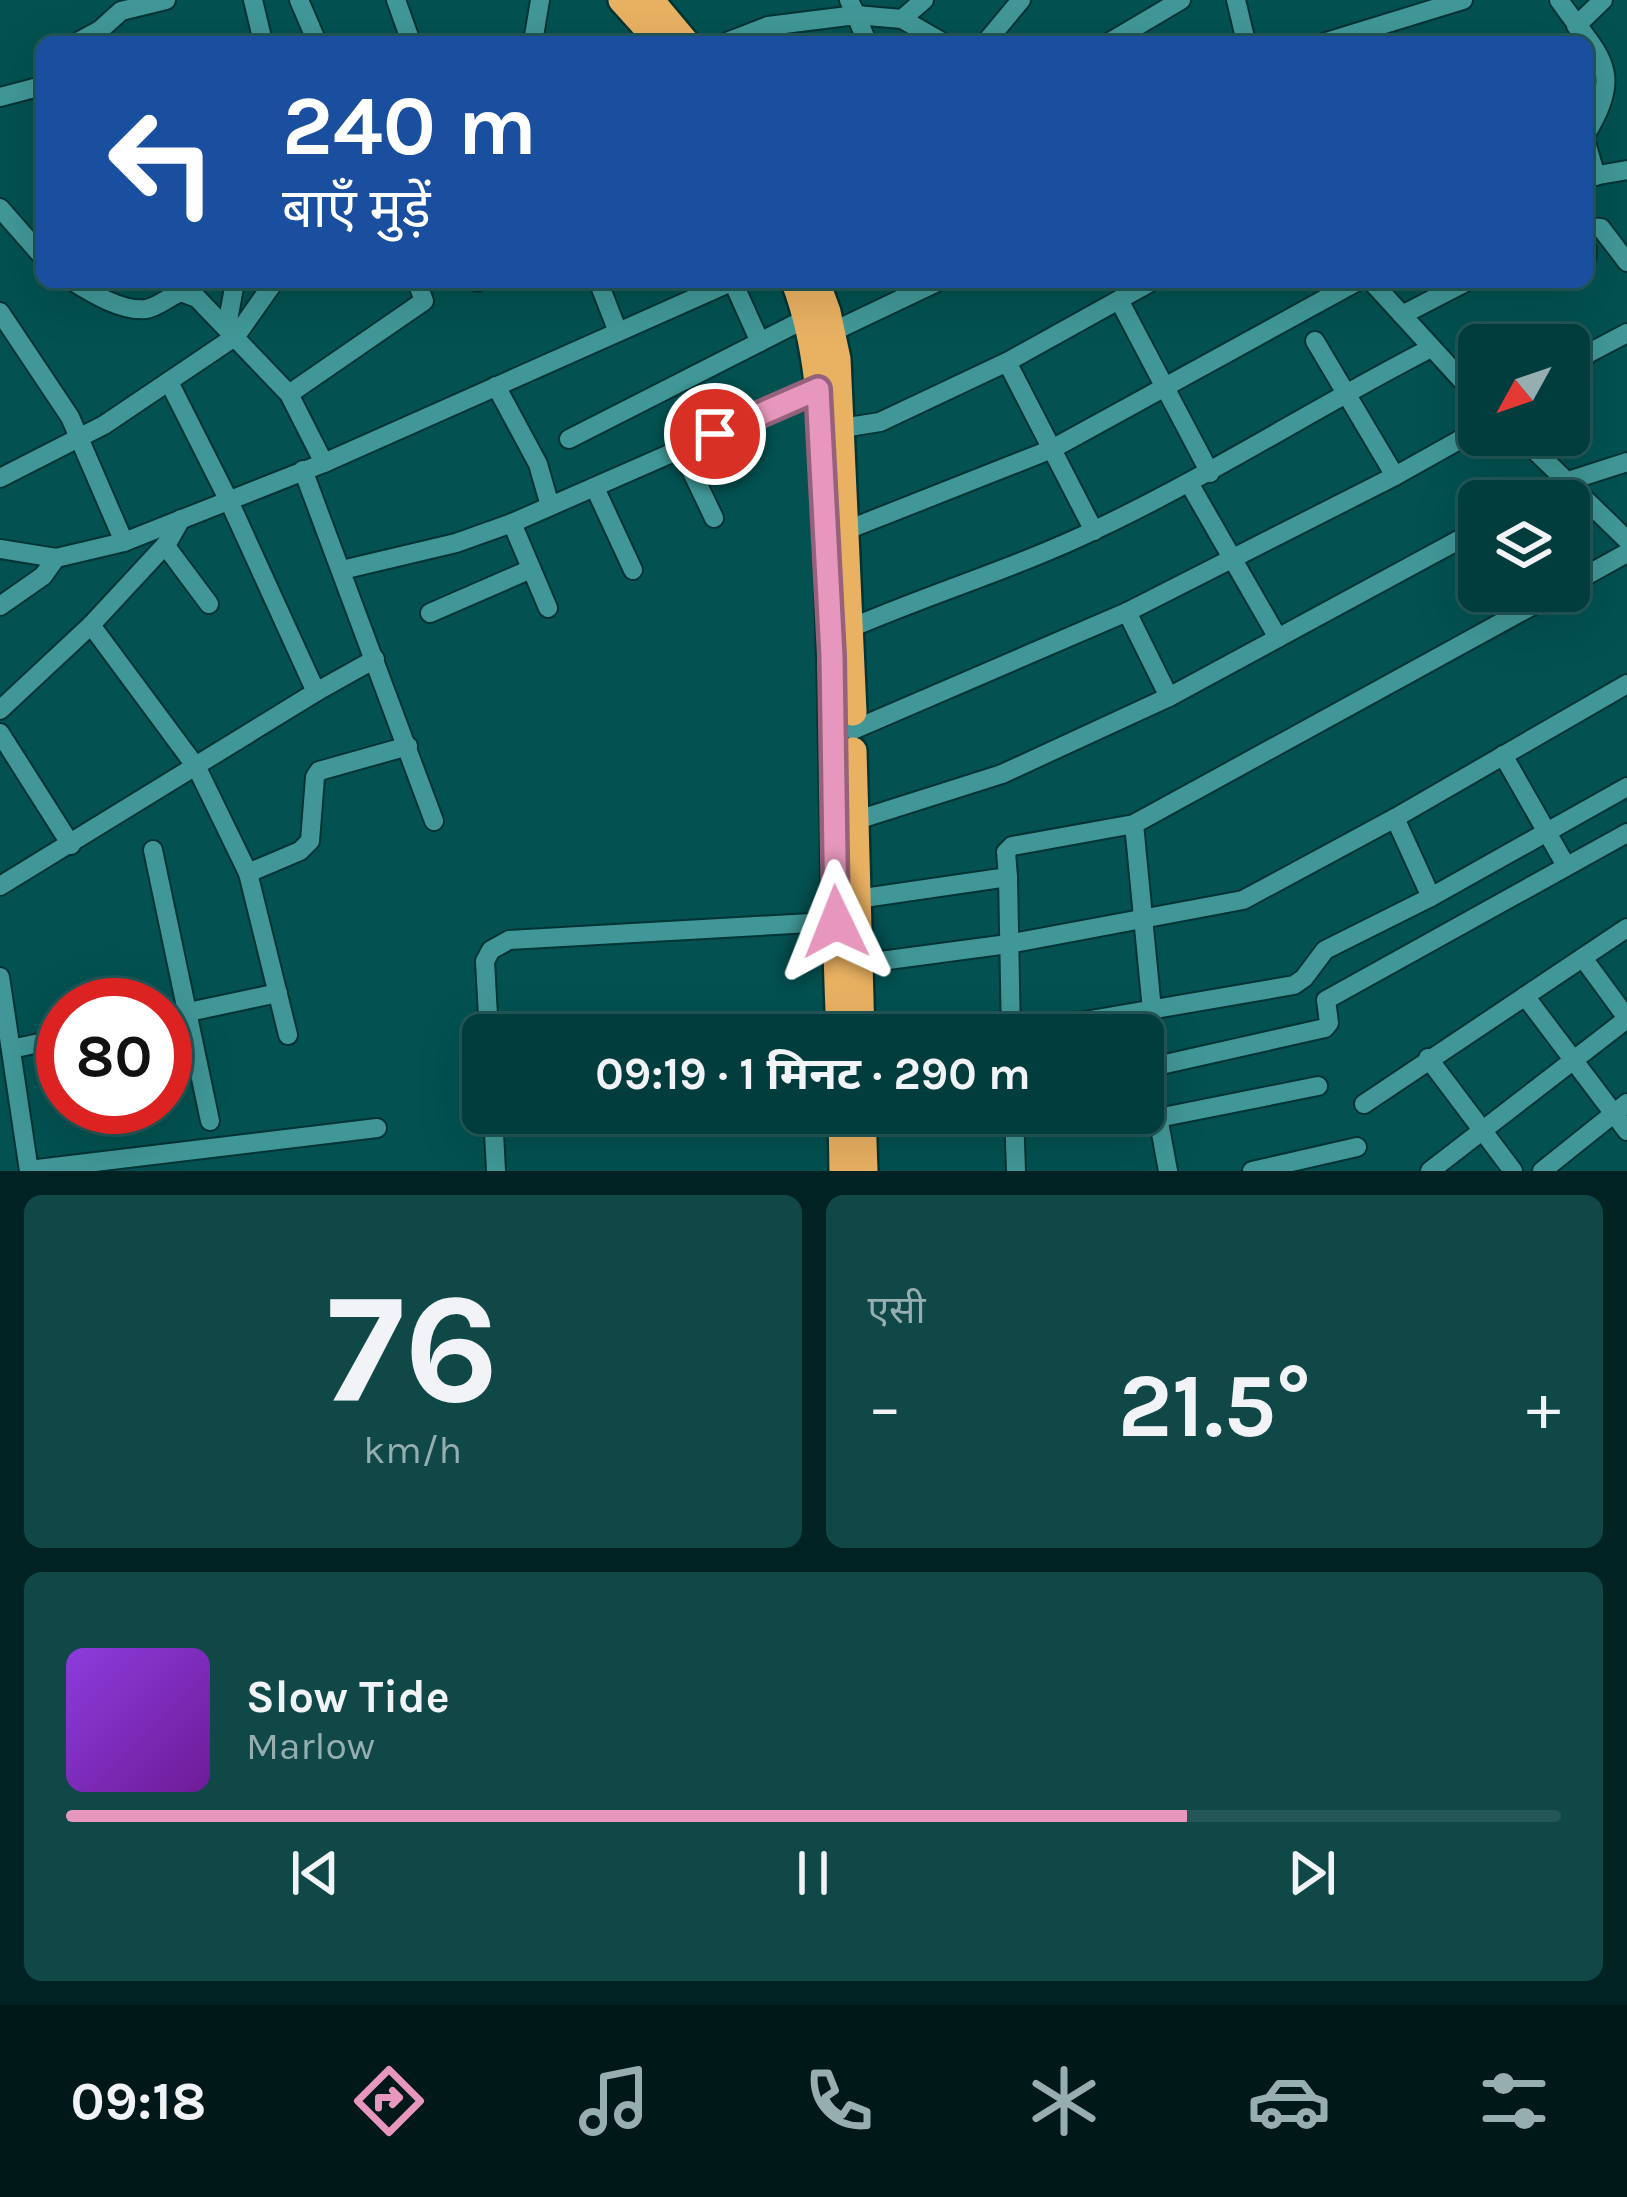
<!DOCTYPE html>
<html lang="hi">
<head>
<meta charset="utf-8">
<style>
	:root { --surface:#023d3d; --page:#104848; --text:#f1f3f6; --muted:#96aeb0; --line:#235657; --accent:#e797bd }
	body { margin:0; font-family:Karla,"Noto Sans Devanagari",sans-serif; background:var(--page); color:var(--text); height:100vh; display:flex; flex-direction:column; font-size:45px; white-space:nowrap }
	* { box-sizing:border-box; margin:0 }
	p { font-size:39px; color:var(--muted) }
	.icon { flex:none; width:66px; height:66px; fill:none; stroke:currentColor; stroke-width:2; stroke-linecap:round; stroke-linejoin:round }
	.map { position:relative; height:1171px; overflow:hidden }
	.side { display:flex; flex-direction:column; gap:24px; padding:24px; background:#012222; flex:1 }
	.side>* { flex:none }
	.guide { position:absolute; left:36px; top:36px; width:1557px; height:252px; border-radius:18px; box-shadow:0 12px 48px #0002,0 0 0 3px var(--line); background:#1a4fa0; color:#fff; overflow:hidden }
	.needle { width:78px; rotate:230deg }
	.buttons { position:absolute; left:1458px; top:324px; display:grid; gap:24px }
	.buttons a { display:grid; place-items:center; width:132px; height:132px; border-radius:18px; background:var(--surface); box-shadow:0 12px 48px #0002,0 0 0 3px var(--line); font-size:60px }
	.speed { position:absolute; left:36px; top:978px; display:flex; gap:24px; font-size:60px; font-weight:700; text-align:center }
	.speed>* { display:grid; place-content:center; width:156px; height:156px; border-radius:50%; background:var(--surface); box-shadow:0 12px 48px #0002,0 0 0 3px var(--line); line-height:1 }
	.speed .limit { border:18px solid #d22; background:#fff; color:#111 }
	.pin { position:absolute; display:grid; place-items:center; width:102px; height:102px; color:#fff; margin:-51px; border:6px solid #fff; border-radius:50%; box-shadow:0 3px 12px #0007 }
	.me { position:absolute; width:132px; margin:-66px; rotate:358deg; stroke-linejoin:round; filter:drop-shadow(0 0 9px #0008) }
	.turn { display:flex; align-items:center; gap:42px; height:252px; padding:0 48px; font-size:54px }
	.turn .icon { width:156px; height:156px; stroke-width:2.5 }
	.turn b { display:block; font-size:84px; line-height:102px }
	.big { font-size:90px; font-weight:700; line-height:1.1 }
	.side .card { flex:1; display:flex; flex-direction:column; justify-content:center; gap:18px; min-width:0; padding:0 42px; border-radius:18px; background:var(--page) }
	.side .dial { align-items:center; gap:0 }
	.dial b { font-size:156px; line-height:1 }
	.song { display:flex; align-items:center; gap:36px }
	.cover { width:144px; height:144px; border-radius:18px; background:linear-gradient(135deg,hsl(270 70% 55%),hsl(280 70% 35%)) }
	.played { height:12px; border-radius:6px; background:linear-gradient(90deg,var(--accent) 75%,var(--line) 75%) }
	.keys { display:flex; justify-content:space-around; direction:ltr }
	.heat { display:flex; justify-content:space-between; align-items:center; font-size:66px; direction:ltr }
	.side .tiles { flex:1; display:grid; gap:24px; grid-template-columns:1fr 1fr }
	.card:last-child { grid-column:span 2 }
	.trip { position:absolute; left:462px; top:1014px; width:702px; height:120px; border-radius:18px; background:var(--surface); box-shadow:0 12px 48px #0002,0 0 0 3px var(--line); font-weight:700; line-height:120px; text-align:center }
	.tabs { display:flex; height:192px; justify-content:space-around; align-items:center; background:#011818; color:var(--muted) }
	.tabs .icon { width:84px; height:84px }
	.tabs .active { color:var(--accent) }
	.tabs b { font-size:54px; color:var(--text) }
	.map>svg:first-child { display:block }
</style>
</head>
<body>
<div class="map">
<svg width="1627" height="1171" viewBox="0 0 1627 1171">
	<rect width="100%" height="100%" fill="#035151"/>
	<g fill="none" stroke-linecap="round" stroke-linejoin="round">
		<defs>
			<g id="minor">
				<path d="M253,0l10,42"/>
				<path d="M299,0l18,42"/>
				<path d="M396,0l15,42"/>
				<path d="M849,0l7,15 46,4 40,23"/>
				<path d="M1236,0l10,42"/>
				<path d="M1559,0c36,53 68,68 28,132"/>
				<path d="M902,19l22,-19"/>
				<path d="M1576,26l27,-26"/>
				<path d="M78,42l22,-12 21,-19 45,-11"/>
				<path d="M533,42l7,-42"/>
				<path d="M727,42l41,-16 88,-11 11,27"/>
				<path d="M986,42l35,-42"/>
				<path d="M1110,42l71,-42"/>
				<path d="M1326,42l137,-42"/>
				<path d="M0,97l42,-11"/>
				<path d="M1587,146l9,30"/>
				<path d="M1587,177l40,-7"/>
				<path d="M0,208l42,48"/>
				<path d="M1587,227l14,1 26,34"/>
				<path d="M1587,249v7"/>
				<path d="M74,282c19,12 49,30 72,27 12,-2 24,-13 35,-17l16,6 92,96 35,69"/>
				<path d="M477,282h1"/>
				<path d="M603,282l-3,4 18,46"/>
				<path d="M733,282l27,60"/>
				<path d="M1372,282l107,117"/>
				<path d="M1119,300l91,173"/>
				<path d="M0,312l70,105 54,125"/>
				<path d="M1402,315l64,-33"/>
				<path d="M227,326l8,-44"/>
				<path d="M832,332l105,-50"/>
				<path d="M1315,341l80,135"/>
				<path d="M1007,362l87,169"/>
				<path d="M1569,373l20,-20 38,-20"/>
				<path d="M496,386l42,78 12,42"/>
				<path d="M289,394l135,-93 -7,-19"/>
				<path d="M842,428l38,-6 127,-60 144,-80"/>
				<path d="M1519,435l108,105"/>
				<path d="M569,439l240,-122"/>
				<path d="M681,449l33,69"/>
				<path d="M303,470l131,351"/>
				<path d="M0,478l104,-53 132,-89 38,-54"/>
				<path d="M1189,483l89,155"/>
				<path d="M595,488l38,82"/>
				<path d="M1531,501l37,-20 59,-19"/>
				<path d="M512,523l36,85"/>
				<path d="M847,530l205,-81 304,-167"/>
				<path d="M165,545l44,59"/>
				<path d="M0,549l56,9 68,-16 200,-79 407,-181"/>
				<path d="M342,570l114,-27 56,-20 306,-134"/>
				<path d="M1569,585l58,-32"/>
				<path d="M0,606l43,-30 13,-18"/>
				<path d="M1127,612l42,85"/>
				<path d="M430,613l101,-44"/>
				<path d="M91,625l106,143 51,105 40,162"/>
				<path d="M851,628c81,-35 168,-61 248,-100 114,-54 219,-122 332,-180"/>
				<path d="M316,692l59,-33"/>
				<path d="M0,710l91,-85 77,-83 13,-23"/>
				<path d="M853,730l274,-118 268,-136 84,-47"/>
				<path d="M0,733l71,112"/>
				<path d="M1503,755l62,109"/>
				<path d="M1395,818l36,79"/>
				<path d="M854,821l148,-47 167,-77 310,-168"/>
				<path d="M1134,824l18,186 -3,58 19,103"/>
				<path d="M153,850l57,271"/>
				<path d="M248,873l52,-22 10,-10 5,-64 4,-6 89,-25"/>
				<path d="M1008,877l3,158"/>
				<path d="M0,886l316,-194 -87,-191 -60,-119"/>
				<path d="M850,900l158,-23 -2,-25 6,-6 122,-22 425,-233"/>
				<path d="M1583,958l44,60"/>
				<path d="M858,964l150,-20 235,-44 152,-82 232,-134"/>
				<path d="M0,977l29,194"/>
				<path d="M1525,996l102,135"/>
				<path d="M165,1017l113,-24"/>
				<path d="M489,1035l-4,-74 6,-11 18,-10 337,-19"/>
				<path d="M1004,1035l290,-50 10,-7 21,-28 106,-53 196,-110"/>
				<path d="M11,1049l52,-11"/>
				<path d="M1428,1058l85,113"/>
				<path d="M1143,1069l182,-41 4,-5 -3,-23 301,-167"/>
				<path d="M1364,1104l263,-176"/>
				<path d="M493,1113l3,58"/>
				<path d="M1014,1113l2,58"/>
				<path d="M1158,1118l160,-32"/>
				<path d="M29,1170l348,-42"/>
				<path d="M1252,1171l105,-24"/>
				<path d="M1430,1171l197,-152"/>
				<path d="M1542,1171l85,-68"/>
			</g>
			<g id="highway">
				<path d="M622,0l38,42"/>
				<path d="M650,0l35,42"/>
				<path d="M795,282c28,74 27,156 31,234 9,173 6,346 14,519"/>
				<path d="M816,282l11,30 10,47 16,353"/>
				<path d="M853,751l8,284"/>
				<path d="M842,1113l1,58"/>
				<path d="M862,1113l2,58"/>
			</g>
		</defs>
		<use href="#minor" stroke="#013434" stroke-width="22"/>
		<use href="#highway" stroke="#013434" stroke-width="32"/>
		<use href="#minor" stroke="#419797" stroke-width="18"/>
		<use href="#highway" stroke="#e9b162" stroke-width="27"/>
	</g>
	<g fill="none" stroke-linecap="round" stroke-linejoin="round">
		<defs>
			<path id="route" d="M715,434l103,-45 14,267 4,266"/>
		</defs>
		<use href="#route" stroke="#96627b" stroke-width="30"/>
		<use href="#route" stroke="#e797bd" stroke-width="21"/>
	</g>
</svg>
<div class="buttons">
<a><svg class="needle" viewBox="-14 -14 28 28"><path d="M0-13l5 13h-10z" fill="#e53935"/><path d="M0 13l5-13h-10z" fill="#96aeb0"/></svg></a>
<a><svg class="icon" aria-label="layers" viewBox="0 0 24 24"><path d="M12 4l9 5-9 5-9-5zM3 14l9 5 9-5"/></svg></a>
</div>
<div class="speed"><div class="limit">80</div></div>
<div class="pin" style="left:715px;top:434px;background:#d93025"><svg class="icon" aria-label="arrive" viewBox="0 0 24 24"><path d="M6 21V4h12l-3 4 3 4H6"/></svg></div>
<svg class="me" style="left:836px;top:922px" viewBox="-20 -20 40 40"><path d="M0-17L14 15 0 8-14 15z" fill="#e797bd" stroke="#fff" stroke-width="4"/></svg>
<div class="trip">09:19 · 1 मिनट · 290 m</div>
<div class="guide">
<div class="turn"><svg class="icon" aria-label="left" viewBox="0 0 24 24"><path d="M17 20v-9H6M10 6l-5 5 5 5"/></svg><div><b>240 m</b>बाएँ मुड़ें</div></div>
</div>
</div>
<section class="side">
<div class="tiles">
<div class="card dial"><b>76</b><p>km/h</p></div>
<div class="card"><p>एसी</p>
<div class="heat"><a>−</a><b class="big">21.5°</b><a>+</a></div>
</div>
<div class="card">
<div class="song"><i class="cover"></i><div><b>Slow Tide</b><p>Marlow</p></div></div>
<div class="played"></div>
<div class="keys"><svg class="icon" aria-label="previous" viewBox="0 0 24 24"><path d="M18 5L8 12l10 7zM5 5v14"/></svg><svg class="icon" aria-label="pause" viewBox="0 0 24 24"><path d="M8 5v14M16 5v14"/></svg><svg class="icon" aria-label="next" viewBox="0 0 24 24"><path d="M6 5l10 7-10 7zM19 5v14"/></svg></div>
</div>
</div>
</section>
<nav class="tabs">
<b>09:18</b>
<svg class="icon active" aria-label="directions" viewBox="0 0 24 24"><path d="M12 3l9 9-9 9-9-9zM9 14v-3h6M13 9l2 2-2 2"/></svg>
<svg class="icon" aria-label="music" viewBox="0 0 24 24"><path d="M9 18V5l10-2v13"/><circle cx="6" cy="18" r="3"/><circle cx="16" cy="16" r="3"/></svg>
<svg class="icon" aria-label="phone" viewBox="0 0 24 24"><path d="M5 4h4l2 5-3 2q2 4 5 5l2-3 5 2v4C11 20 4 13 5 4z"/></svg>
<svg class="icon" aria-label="climate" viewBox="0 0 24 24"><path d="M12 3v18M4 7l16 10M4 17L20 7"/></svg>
<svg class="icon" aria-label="car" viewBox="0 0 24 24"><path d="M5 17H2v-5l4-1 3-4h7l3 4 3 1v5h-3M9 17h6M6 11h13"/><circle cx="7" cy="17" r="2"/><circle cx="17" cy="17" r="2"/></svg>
<svg class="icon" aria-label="filters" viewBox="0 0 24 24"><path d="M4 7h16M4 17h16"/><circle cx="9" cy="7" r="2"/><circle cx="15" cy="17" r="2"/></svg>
</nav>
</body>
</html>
